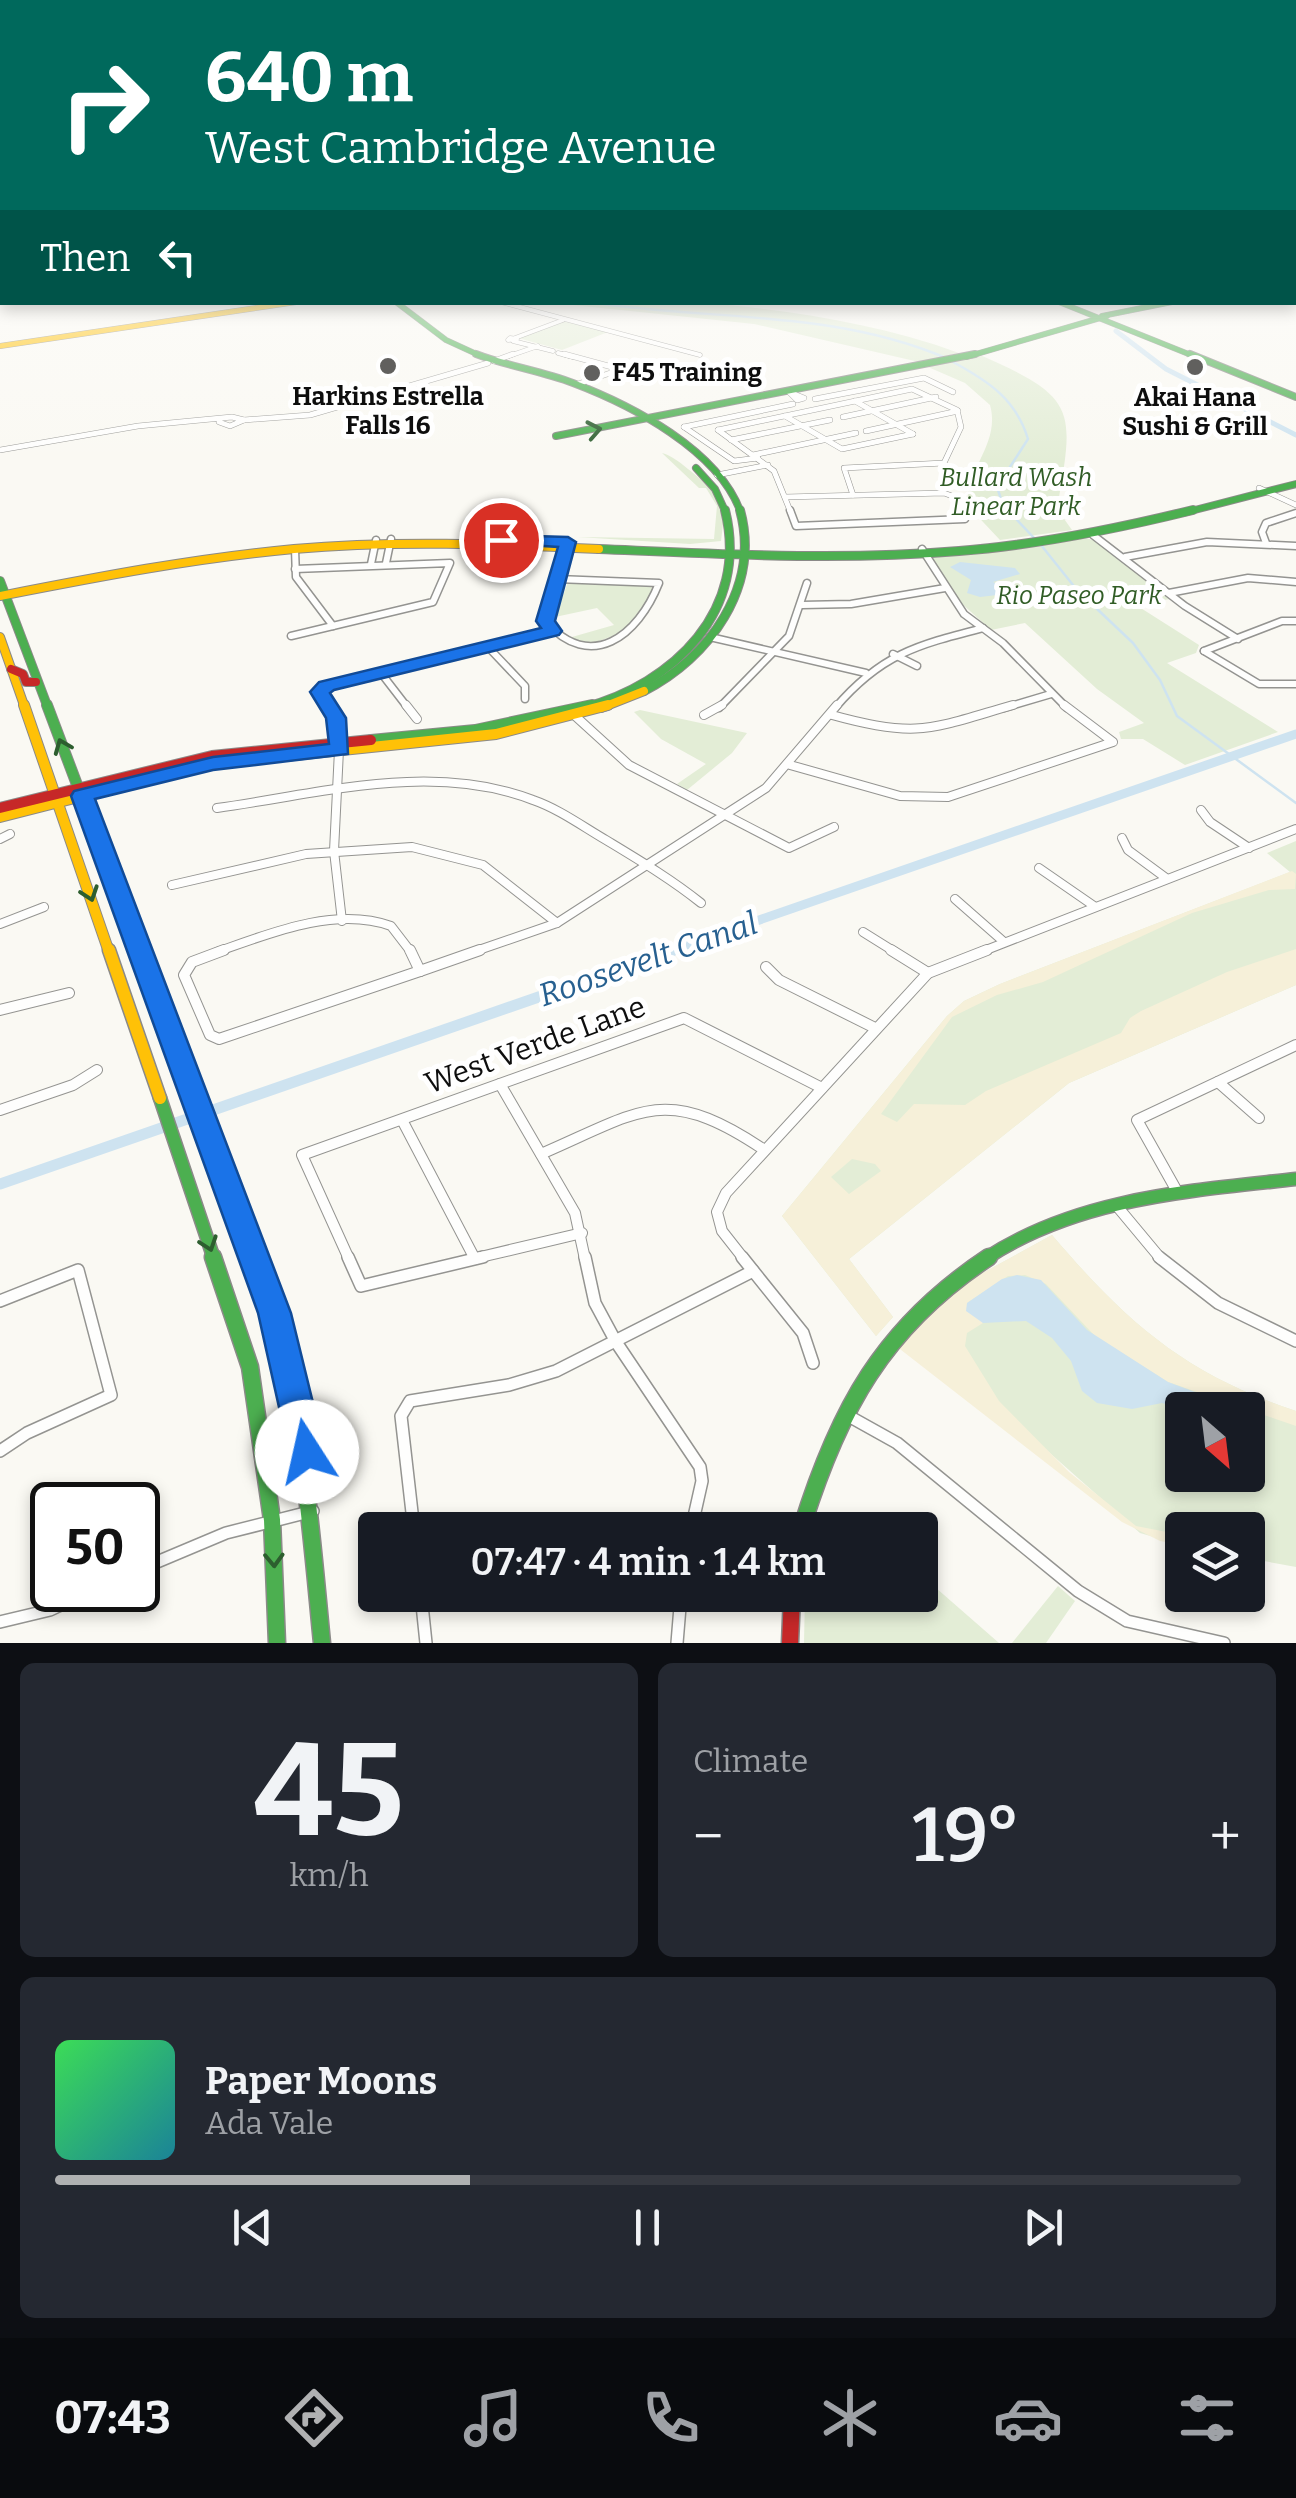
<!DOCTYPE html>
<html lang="en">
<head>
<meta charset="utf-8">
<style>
	:root { --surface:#171b24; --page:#242831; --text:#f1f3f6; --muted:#9ea1a6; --line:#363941; --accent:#b0b1b2 }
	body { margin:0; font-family:Bitter,serif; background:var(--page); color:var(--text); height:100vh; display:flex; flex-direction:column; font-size:38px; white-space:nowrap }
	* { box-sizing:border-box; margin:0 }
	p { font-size:32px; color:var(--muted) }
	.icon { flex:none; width:55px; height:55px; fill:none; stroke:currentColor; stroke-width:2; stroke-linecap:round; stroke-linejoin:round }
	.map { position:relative; height:1643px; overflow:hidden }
	.side { display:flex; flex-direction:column; gap:20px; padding:20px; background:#0d0f14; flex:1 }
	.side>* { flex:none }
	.banner { position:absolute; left:0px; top:0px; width:1298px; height:305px; box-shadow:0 5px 15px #0003; background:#00695c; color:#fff; overflow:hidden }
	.needle { width:65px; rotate:152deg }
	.tools { position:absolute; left:1165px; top:1392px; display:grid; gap:20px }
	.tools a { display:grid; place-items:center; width:100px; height:100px; border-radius:10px; background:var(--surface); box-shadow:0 5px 15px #0003; font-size:50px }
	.speed { position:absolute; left:30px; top:1482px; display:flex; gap:20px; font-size:50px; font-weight:700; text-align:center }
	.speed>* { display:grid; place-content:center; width:130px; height:130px; border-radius:50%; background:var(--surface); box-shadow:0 5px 15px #0003; line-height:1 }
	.speed .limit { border:5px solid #111; border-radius:15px; background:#fff; color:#111 }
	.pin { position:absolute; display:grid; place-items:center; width:85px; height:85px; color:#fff; margin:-42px; border:5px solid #fff; border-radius:50%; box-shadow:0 2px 10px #0007 }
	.me { position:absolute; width:110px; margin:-55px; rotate:350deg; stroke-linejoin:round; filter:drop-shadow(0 0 8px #0008) }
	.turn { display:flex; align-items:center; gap:35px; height:210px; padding:0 40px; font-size:45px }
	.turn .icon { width:130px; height:130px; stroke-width:2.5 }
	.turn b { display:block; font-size:70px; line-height:85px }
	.then { display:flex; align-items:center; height:95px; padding:0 40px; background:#0003; gap:20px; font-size:38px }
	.big { font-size:75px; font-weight:600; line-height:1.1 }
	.side .widget { flex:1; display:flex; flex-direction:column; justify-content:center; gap:15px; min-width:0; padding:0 35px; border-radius:15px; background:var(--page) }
	.side .dial { align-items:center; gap:0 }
	.dial b { font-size:130px; line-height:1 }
	.song { display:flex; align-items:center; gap:30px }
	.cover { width:120px; height:120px; border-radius:15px; background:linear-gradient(135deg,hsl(130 70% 55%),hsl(190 70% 35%)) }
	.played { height:10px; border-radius:5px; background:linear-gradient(90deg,var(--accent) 35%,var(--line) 35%) }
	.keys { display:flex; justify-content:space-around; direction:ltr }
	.heat { display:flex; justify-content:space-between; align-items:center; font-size:55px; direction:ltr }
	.side .tiles { flex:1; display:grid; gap:20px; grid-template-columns:1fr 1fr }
	.widget:last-child { grid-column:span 2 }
	.trip { position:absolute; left:358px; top:1512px; width:580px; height:100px; border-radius:10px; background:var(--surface); box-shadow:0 5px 15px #0003; font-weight:600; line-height:100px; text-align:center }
	.menu { display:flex; height:160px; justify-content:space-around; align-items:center; background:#090b0e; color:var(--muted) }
	.menu .icon { width:70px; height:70px }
	.menu .current { color:var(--accent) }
	.menu b { font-size:45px; color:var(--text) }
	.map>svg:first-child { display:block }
</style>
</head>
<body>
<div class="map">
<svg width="1296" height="1643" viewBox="0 0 1296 1643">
	<rect width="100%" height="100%" fill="#faf9f3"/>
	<g fill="#e3edd6" fill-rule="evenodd">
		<path d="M696,302c90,8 177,20 263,51l-40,9 -165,-38 -200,-21z"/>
		<path d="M565,320l43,12 -46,18 -44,-12z"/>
		<path d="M980,355c99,43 94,55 77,154l15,21 -72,10 -32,-34c-4,-36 33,-62 22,-101l-25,-22 -37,-16z"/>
		<path d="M662,453c18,5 33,25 50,33l12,30 -3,25 -31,3 -112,-7 136,2 3,-33 -11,-18h-7z"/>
		<path d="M1085,538c30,4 63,42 85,61l-34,6 63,40 -3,8 -29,10 111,69 -93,33 -42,-26h-22l-2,-7 25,-9 -47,-34 -72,-66 -34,7 -31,-28 -28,-44z"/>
		<path d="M568,582l84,4c-2,34 -41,57 -72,58l-8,-7 42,-12 -17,-17 -42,9z"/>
		<path d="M640,710l107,23 -15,20 -45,37 -10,-6 29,-20 -45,-25 -27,-27z"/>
		<path d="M1296,841v144l-227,98 -220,176 44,58 -17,19 -94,-120 165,-200 17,-15 36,-17 290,-112 -23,-19z"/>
		<path d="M1052,1235c75,88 133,139 244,176v156l-48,-9v-28h-66v15l-42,-12 -229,-203 59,-50zM1182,1410h66v65h-66z"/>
		<path d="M920,1574l79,69h-195l1,-48h115z"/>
		<path d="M1058,1586l17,15 -29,42h-34z"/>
	</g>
	<g fill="#f6f0d9" fill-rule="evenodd">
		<path d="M1292,871l4,3 -1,15 -26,1 -77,23 -149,69 -46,13 -45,22 -71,97 16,8 17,-18 51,1 21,-14 135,-58 9,-15 11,-7 86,-39 69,-23v36l-227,98 -220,176 44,58 -17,19 -94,-120 165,-200 17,-15 36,-17zM852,1159l23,5 6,7 -32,23 -18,-17z"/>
		<path d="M1052,1235c75,88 133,139 244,176v15l-128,-44 -73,-46 -49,-52 -21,-9 -17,1 -41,27 16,20 -16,10 -2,13 34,55 70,71 67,54 46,9v10l-22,-4 -38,-19 -226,-176 74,-66z"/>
	</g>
	<g fill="#cee3f0">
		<path d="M960,562l55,6 5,6 -27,8 21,11 -34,4 -13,-4 4,-13 -21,-13z"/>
		<path d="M1017,1275l24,5 46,50 81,52 75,28h-60l-21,-7 -30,6 -35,-6 -15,-12 -11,-30 -19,-23 -26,-17 -43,2 -17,-12 1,-8 35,-24z"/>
	</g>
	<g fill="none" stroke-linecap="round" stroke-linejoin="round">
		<g stroke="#cee3f0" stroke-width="2.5">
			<path d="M589,302c121,19 242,7 357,56"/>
			<path d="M953,362c35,19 63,37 75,77l-31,48 6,18 32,34"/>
			<path d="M1041,545l36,45 56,53 27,37 17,36 119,87"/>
		</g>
		<path stroke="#cee3f0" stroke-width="5" d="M1116,331l50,38 130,66"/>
		<path stroke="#cee3f0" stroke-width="9" d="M667,952l629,-218"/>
		<path stroke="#cee3f0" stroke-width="11" d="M0,1184l674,-234"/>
		<defs>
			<g id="street-far5">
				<path d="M501,302l199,53"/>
				<path d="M510,338l7,1 -9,1z"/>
				<path d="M515,338l48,-18"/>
				<path d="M513,341l40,10"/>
				<path d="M558,353l15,4"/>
				<path d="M506,357l32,-11"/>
			</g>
			<g id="street-far4">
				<path d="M564,354l85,23"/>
				<path d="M494,361l19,-7"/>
				<path d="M578,384l44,-15"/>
				<path d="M789,392l15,6 -7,2z"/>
				<path d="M815,399l109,-21 29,14"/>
				<path d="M855,401l58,33"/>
				<path d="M785,416l57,33 71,-15"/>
				<path d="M843,417l93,-20"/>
				<path d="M244,420l66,-5 178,-52"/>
				<path d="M684,427l109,-23"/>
				<path d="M684,427l50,34 24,-3"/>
				<path d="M718,430l56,41 17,42"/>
				<path d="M718,430l194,-41 45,21 4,17 -17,36 -100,5 9,27"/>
				<path d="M866,431l92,-20"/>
				<path d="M731,440l99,-20"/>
				<path d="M0,450l138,-24 94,-9 12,3 -14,6 -11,-4"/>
				<path d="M753,455l103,-22"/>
				<path d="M717,475l51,-10"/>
				<path d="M1259,488l37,17"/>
				<path d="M785,497l159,-4 8,3 9,17"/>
			</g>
			<g id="street-far3">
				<path d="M790,510l6,16 169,-7 -5,-9"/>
				<path d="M1093,535l92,71 53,33"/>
				<path d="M1266,543l-4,-11 4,-9 30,-10"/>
				<path d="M295,549l1,28 37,49"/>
				<path d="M922,549l42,65 39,29 64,65"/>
				<path d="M1125,557l82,-15 89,4"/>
				<path d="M386,563l5,-24"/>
				<path d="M371,564l5,-24"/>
				<path d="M557,579l102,4c-21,53 -68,90 -114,38z"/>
				<path d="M557,579l11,-37"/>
				<path d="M1169,593l79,-15 48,4"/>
				<path d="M802,605l49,-1 94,-16"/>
				<path d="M291,636l142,-34 17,-39 -155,6"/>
				<path d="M710,637l156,36"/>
				<path d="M488,647l37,39v13"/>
				<path d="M1204,651l55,33h37"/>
				<path d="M1204,651l78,-30h14"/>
				<path d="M893,654l24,12"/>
				<path d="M381,673l27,35"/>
				<path d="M330,708l-8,-19 230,-58"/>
				<path d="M719,708l70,-72 18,-53"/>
				<path d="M835,708c46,-54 82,-63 148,-80"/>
				<path d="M1004,708l47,-14"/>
			</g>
			<g id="street-far2">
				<path d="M329,705l11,25 -6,121 8,70"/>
				<path d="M406,705l11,14"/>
				<path d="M573,714l56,51 160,83 45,-21"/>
				<path d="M704,715l18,-10"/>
				<path d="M832,715c86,24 98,14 181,-10"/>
				<path d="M790,765l110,31 48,1 165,-55 -49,-37"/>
				<path d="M217,808c102,-14 215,-47 316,-8 26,9 49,26 73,40 33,20 65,39 95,63"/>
				<path d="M1201,810l9,12 39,26"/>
				<path d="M1122,838l6,12 38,28"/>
				<path d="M0,839l10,-5"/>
				<path d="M1039,868l55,38"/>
				<path d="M172,885l134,-31 106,-7 71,18 74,58"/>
				<path d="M955,899l49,43"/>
				<path d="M0,924l44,-17"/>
				<path d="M863,932l32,20"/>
				<path d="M217,952c53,-19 119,-46 174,-26l20,26"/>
				<path d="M473,952l84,-29 209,-135 71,-83"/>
				<path d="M981,952l315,-123"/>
			</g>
			<g id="street-far1">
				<path d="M224,950l-32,12 -8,13 26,60 9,4 201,-68"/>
				<path d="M410,950l10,21"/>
				<path d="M891,950l37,23"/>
				<path d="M766,967l13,13 96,48"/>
				<path d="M420,971l60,-21"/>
				<path d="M0,1010l69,-17"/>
				<path d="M1218,1082l41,36"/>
				<path d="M500,1084l75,129 10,46"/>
				<path d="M0,1110l73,-25 24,-15"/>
				<path d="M402,1120l73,139"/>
				<path d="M541,1154c100,-43 123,-71 222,-5"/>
				<path d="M1178,1193l-41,-73 159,-75"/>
				<path d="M1116,1205l45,54"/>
				<path d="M349,1259l-47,-104 382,-137 138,70"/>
				<path d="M472,1259l110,-26"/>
				<path d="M744,1259l-22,-28 -5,-19 9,-19 202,-220 59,-23"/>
			</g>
			<g id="street">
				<path d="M348,1257l13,29 122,-29"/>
				<path d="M585,1257l10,46 21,39 84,125 2,14 -11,49"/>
				<path d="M742,1257l61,76 10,30"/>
				<path d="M1159,1257l59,46 78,38"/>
				<path d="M0,1301l78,-31 33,125 -84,38 -27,18"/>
				<path d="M845,1414l52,29 181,148 49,30 97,22"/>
				<path d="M414,1530l-13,-114 9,-15 99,-16 47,-14 197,-100"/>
				<path d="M138,1570l88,-37 87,-22"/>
				<path d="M421,1595l5,48"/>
				<path d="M0,1622l50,-12 43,-20"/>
				<path d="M677,1643l4,-48"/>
			</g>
			<g id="fast-far5">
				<path d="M396,302l50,38 37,17"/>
				<path d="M1059,302l137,55"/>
				<path d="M1102,316l70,-14"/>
				<path d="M966,357l141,-41"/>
			</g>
			<g id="fast-far4">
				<path d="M476,354c31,12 65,17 97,29 58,22 146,67 168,130"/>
				<path d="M1190,354l106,43"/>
				<path d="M556,436l419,-82"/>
				<path d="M696,468l19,21 11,24"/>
				<path d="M1183,513l113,-29"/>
			</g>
			<g id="fast-far3">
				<path d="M599,549c120,5 240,12 360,2 79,-6 157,-22 234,-41"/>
				<path d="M0,581l48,127"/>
				<path d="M644,691c65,-33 117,-104 96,-181"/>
				<path d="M583,708c91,-24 167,-98 142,-198"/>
			</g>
			<g id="fast-far2">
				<path d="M47,705l93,247"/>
				<path d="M371,740l104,-10 117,-25"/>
			</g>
			<g id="fast-far1">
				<path d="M139,950l116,309"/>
				<path d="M160,1098l54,161"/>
				<path d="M985,1259c92,-61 204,-68 311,-80"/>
			</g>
			<g id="fast">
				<path d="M213,1257l37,110 22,153 5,123"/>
				<path d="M254,1257c47,125 55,254 68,386"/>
				<path d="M801,1530c37,-120 82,-203 188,-273"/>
			</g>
			<path id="slow-far3" d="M0,346l296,-44"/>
			<g id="slow-far2">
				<path d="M0,596c97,-19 195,-38 294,-47 101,-9 203,-5 305,0"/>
				<path d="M0,637l25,71"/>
				<path d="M601,708l43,-17"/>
			</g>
			<g id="slow-far1">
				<path d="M24,705l85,247"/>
				<path d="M0,817l208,-53 288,-30 112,-29"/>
			</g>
			<path id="slow" d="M109,950l51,148"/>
			<path id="jam-far2" d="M11,669l12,5 3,8h10"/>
			<path id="jam-far1" d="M0,808l212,-52 159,-16"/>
			<path id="jam" d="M790,1643l2,-48"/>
		</defs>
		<use href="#street-far5" stroke="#949491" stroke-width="5"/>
		<use href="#street-far4" stroke="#949491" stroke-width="6"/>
		<use href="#street-far3" stroke="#949491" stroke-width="9"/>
		<use href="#street-far2" stroke="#949491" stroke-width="10"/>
		<use href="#street-far1" stroke="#949491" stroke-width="12"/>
		<use href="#street" stroke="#949491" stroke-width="14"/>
		<use href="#fast-far5" stroke="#8b8a88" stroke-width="6"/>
		<use href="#fast-far4" stroke="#8b8a88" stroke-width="8"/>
		<use href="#fast-far3" stroke="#8b8a88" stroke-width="10"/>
		<use href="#fast-far2" stroke="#8b8a88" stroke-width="12"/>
		<use href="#fast-far1" stroke="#8b8a88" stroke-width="15"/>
		<use href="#fast" stroke="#8b8a88" stroke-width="19"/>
		<use href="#slow-far3" stroke="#8b8a88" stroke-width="6"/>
		<use href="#slow-far2" stroke="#8b8a88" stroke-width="10"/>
		<use href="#slow-far1" stroke="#8b8a88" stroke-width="12"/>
		<use href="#slow" stroke="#8b8a88" stroke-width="15"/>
		<use href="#jam-far2" stroke="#8b8a88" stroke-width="10"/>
		<use href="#jam-far1" stroke="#8b8a88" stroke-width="12"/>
		<use href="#jam" stroke="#8b8a88" stroke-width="19"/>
		<use href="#street-far5" stroke="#fefefd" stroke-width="4"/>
		<use href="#street-far4" stroke="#fefefd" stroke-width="5"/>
		<use href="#street-far3" stroke="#fefefd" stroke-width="6"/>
		<use href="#street-far2" stroke="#fefefd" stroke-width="8"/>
		<use href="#street-far1" stroke="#fefefd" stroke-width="10"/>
		<use href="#street" stroke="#fefefd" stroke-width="11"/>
		<use href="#fast-far5" stroke="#4caf50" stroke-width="5"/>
		<use href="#fast-far4" stroke="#4caf50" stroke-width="6"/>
		<use href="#fast-far3" stroke="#4caf50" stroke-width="8"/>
		<use href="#fast-far2" stroke="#4caf50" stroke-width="10"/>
		<use href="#fast-far1" stroke="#4caf50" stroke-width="12"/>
		<use href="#fast" stroke="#4caf50" stroke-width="16"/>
		<use href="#slow-far3" stroke="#ffc107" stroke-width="5"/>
		<use href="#slow-far2" stroke="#ffc107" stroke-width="8"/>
		<use href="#slow-far1" stroke="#ffc107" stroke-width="10"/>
		<use href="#slow" stroke="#ffc107" stroke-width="12"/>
		<use href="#jam-far2" stroke="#c62828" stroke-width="8"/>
		<use href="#jam-far1" stroke="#c62828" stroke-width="10"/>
		<use href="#jam" stroke="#c62828" stroke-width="16"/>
	</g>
	<defs><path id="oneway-chevron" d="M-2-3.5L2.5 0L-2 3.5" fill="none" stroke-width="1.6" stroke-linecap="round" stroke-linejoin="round" transform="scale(2.5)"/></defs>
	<g stroke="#2d5e2f">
		<use href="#oneway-chevron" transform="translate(594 430) rotate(-11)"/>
		<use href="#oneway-chevron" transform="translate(62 746) rotate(-112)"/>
		<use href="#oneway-chevron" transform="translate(90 894) rotate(71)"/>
		<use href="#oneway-chevron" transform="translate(209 1244) rotate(71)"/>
		<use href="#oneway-chevron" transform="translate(274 1560) rotate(88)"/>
	</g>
	<linearGradient id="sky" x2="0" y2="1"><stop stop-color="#9dc7eb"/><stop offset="0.5" stop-color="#fdfcfa"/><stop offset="1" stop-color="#fdfcfa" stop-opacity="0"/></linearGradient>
	<rect width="1296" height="462" fill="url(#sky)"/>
	<path fill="#1a73e8" stroke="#114b97" stroke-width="2.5" d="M501,535l67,2 8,5 -21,79 7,10 -3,4 -225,55 -4,3 16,25 2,36 -135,16 -118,29 196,514 34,139 -5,12 -13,5 -13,-5 -5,-12 -31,-139 -187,-517 3,-5 139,-34 116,-13 -3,-26 -16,-26 9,-10 222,-54 -5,-7 22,-74 -63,-4v-7z"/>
	<g fill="#61605e" stroke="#fff" stroke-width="4">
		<circle cx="388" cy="366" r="10"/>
		<circle cx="1195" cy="367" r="10"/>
		<circle cx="592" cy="373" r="10"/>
	</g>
	<g text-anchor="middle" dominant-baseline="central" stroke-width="10" stroke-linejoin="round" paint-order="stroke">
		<g font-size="25" font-weight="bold" fill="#0e0e0e" stroke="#fff">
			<text x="612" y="373" text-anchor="start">F45 Training</text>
			<text x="388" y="397">Harkins Estrella<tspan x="388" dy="29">Falls 16</tspan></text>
			<text x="1195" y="398">Akai Hana<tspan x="1195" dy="29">Sushi &amp; Grill</tspan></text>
		</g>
		<g font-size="25" font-style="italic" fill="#315d26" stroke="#fff">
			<text x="1016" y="478">Bullard Wash<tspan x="1016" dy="29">Linear Park</tspan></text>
			<text x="1079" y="596">Rio Paseo Park</text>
		</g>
		<g font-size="30" fill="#0e0e0e" stroke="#fff">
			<text transform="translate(535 1045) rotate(-20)">West Verde Lane</text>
		</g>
		<g font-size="32" font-style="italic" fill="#276090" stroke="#fff">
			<text transform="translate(648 959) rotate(-19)">Roosevelt Canal</text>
		</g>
	</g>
</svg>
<div class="tools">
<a><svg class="needle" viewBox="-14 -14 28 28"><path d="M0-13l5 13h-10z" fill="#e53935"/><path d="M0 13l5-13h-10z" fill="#9ea1a6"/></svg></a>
<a><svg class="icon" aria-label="layers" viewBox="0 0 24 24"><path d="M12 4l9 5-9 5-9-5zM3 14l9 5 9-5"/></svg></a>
</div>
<div class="speed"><div class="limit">50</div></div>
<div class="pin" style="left:501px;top:540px;background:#d93025"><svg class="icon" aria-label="arrive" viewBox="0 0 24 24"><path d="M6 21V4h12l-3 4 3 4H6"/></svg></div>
<svg class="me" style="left:307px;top:1452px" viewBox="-20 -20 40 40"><circle r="19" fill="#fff"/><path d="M0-13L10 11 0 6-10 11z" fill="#1a73e8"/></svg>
<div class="trip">07:47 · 4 min · 1.4 km</div>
<div class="banner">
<div class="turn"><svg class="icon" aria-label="right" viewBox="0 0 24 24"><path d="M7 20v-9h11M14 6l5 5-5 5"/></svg><div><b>640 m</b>West Cambridge Avenue</div></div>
<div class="then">Then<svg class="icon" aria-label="left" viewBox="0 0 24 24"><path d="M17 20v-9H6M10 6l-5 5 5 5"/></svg></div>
</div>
</div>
<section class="side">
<div class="tiles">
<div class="widget dial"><b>45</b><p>km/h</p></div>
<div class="widget"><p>Climate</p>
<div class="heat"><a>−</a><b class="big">19°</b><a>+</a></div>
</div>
<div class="widget">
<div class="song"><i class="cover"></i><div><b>Paper Moons</b><p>Ada Vale</p></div></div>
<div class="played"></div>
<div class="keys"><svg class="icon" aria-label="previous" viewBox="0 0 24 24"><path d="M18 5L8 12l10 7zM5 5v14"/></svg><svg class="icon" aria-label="pause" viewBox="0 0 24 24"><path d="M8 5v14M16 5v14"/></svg><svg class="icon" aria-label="next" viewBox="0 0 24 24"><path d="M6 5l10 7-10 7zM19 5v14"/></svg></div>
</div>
</div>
</section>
<nav class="menu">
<b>07:43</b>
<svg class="icon current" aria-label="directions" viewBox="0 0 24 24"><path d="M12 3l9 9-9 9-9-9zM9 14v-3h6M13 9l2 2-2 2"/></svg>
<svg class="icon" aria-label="music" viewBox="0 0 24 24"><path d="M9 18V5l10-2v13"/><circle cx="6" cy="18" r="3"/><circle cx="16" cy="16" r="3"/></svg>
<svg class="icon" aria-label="phone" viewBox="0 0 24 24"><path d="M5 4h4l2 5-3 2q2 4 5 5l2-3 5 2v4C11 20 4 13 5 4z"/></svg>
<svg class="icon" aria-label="climate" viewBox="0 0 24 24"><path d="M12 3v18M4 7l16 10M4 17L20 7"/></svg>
<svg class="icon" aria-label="car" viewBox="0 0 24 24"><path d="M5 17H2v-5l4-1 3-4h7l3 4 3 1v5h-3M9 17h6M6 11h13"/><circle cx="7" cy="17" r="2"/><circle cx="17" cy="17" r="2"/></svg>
<svg class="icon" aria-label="filters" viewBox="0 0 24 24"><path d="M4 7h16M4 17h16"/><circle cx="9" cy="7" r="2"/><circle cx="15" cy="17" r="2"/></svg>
</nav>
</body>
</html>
